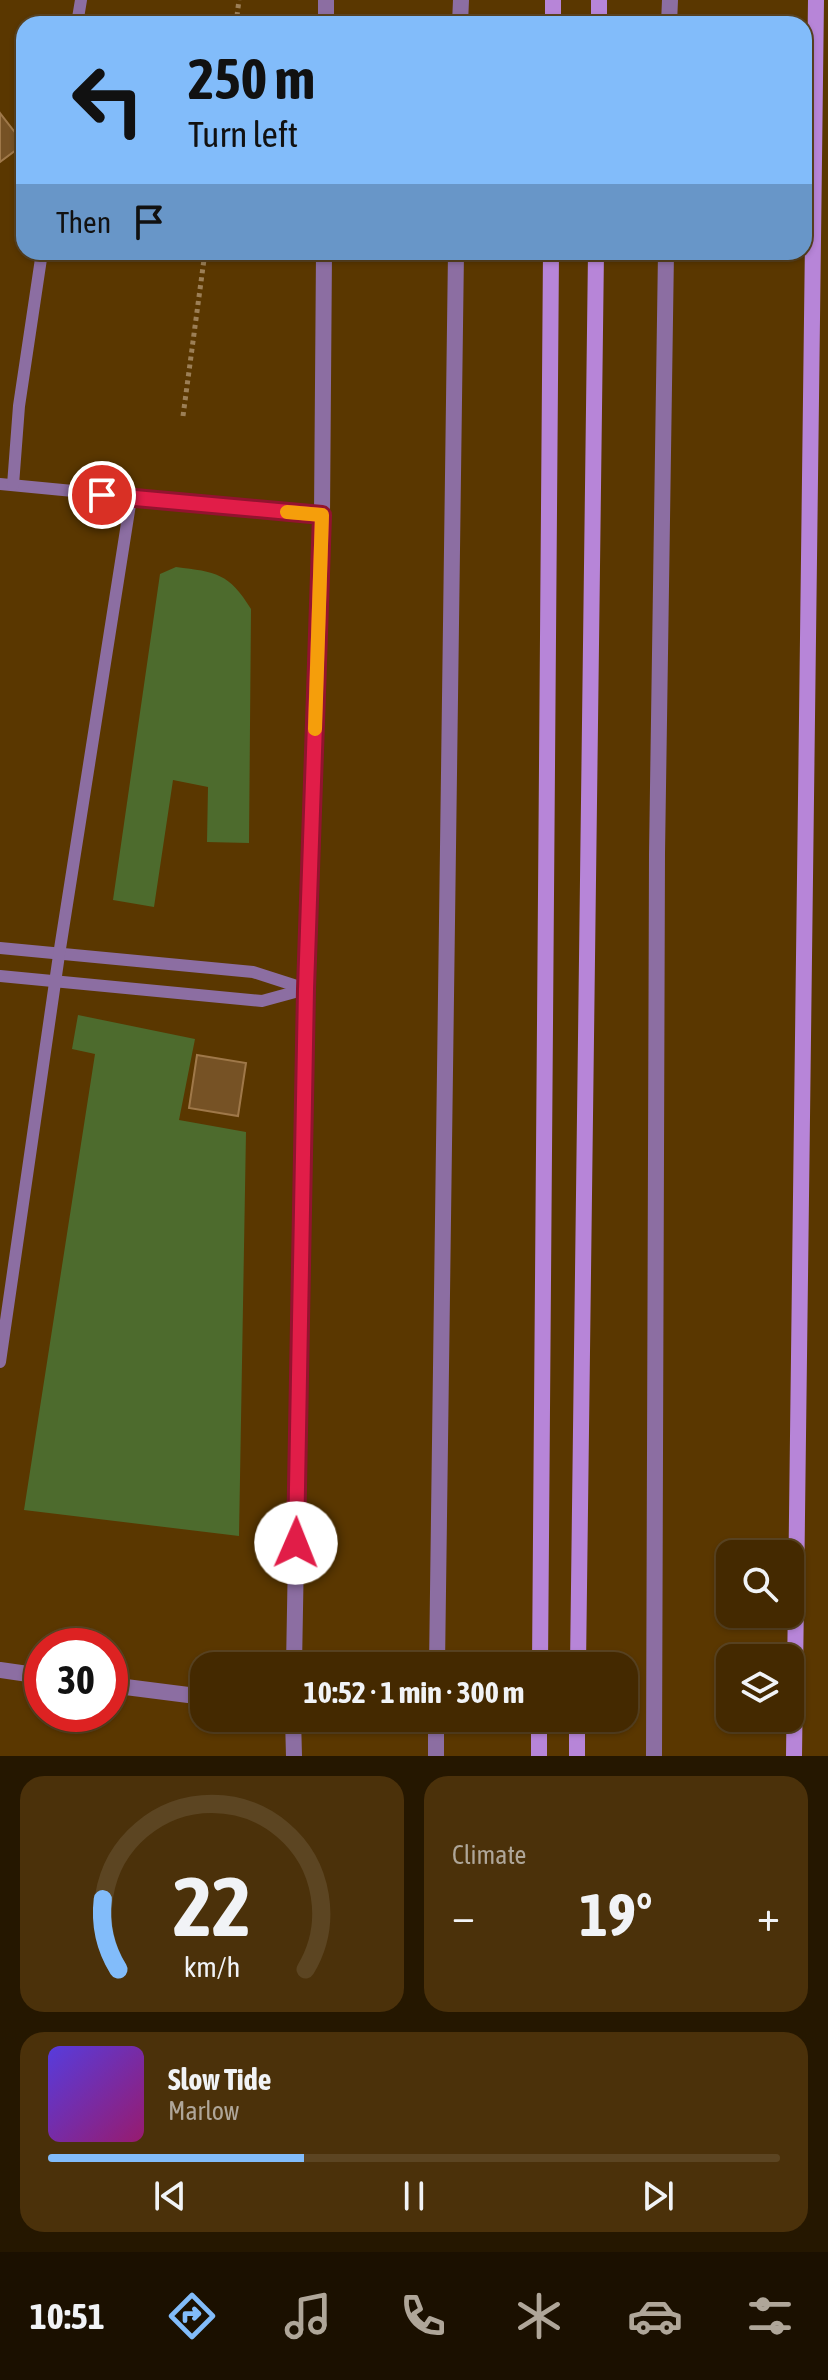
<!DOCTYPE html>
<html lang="en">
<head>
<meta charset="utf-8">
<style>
	:root { --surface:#442900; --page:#4b310a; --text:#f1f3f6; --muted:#afa699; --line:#5c4522; --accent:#82bcfa }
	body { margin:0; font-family:"Asap Condensed",sans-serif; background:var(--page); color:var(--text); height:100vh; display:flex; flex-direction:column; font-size:30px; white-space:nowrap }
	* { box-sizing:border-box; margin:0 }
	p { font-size:26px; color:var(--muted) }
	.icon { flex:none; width:44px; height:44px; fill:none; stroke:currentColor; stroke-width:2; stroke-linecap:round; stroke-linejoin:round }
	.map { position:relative; height:1756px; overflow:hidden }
	.details { display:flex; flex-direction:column; gap:20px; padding:20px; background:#251700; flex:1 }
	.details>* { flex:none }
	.guide { position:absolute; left:16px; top:16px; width:796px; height:244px; border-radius:24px; box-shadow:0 2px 6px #0004,0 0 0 2px var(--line); background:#82bcfa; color:#111; overflow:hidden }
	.controls { position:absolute; left:716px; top:1540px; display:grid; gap:16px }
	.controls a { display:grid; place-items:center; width:88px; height:88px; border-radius:16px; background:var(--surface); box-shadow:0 2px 6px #0004,0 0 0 2px var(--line); font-size:40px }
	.speed { position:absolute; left:24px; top:1628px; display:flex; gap:16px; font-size:40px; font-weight:700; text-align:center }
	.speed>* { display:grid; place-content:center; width:104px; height:104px; border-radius:50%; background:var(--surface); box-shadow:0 2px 6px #0004,0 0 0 2px var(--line); line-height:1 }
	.speed .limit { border:12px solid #d22; background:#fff; color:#111 }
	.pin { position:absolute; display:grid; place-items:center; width:68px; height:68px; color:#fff; margin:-34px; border:4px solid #fff; border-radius:50%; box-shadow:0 2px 8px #0007 }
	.me { position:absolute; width:88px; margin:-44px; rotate:1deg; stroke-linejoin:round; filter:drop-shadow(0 0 6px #0008) }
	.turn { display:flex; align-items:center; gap:28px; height:168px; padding:0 40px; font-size:36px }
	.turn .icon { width:104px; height:104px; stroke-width:2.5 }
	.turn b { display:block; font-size:56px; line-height:68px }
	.then { display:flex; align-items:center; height:76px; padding:0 40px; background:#0003; gap:16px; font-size:30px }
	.big { font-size:60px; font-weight:700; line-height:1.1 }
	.details .widget { flex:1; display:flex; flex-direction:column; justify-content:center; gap:12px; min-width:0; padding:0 28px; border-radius:24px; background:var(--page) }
	.details .dial { align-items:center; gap:0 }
	.dial svg { height:208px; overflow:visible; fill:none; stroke:var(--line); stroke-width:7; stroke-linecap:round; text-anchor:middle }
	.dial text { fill:var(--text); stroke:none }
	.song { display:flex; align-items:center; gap:24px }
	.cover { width:96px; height:96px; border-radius:12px; background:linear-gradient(135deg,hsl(250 70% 55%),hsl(320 70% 35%)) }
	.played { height:8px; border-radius:4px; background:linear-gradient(90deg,var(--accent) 35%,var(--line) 35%) }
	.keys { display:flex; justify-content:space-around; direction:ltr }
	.heat { display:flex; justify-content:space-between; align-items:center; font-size:44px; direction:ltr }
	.details .tiles { flex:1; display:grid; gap:20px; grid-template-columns:1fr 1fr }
	.widget:last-child { grid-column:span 2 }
	.trip { position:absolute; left:190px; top:1652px; width:448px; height:80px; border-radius:24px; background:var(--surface); box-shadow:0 2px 6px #0004,0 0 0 2px var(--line); font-weight:700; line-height:80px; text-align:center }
	.tab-bar { display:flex; height:128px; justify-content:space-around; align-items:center; background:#1b1000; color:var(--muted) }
	.tab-bar .icon { width:56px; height:56px }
	.tab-bar .active { color:var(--accent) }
	.tab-bar b { font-size:36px; color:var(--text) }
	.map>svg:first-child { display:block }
</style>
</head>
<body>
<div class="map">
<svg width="828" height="1756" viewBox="0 0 828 1756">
	<rect width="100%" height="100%" fill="#5a3700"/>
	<g fill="#4d6b2d">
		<path d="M176,567c40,5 53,6 75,42l-2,234 -42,-1 1,-55 -35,-7 -19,127 -41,-7 47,-326z"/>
		<path d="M78,1015l117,24 -16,81 67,12 -7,404 -215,-26 71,-456 -23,-5z"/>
	</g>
	<g fill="#765225" stroke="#9f7849" stroke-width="2">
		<path d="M0,113l24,31 -24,18z"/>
		<path d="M197,1055l49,8 -8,53 -49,-8z"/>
	</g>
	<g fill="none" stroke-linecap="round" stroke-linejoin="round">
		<g stroke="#9c7f56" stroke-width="5" stroke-dasharray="4 4" stroke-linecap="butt">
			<path d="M236,24l3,-24"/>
			<path d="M183,416l22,-164"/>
		</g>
		<g stroke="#8c6ea2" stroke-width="12">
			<path d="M77,24l4,-24"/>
			<path d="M0,484l322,31"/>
			<path d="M13,485l6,-79 23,-154"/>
			<path d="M0,948l253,24 53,17"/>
			<path d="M0,976l262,25 44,-12"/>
			<path d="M0,1362l59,-407 72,-457"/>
		</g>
		<g stroke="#8c6ea2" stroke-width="16">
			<path d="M326,24v-24"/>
			<path d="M460,24l1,-24"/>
			<path d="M669,24l1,-24"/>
			<path d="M294,1666l12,-677 16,-474 2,-263"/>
			<path d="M437,1666l19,-1414"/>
			<path d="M0,1670l42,6"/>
			<path d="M110,1685l94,12"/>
			<path d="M293,1718l1,38"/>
			<path d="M436,1718v38"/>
			<path d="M654,1756l3,-902 9,-602"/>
		</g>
		<g stroke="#b785d8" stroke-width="16">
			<path d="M553,24v-24"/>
			<path d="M599,24v-24"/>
			<path d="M540,1666l11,-1414"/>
			<path d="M578,1666l18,-1414"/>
			<path d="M539,1756v-38"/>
			<path d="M577,1756v-38"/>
			<path d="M794,1756l22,-1756"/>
		</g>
	</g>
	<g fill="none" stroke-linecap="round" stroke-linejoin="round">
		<defs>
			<path id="route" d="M102,495l220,20 -16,474 -10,554"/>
		</defs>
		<use href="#route" stroke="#92132f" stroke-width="20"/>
		<use href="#route" stroke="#e11d48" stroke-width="14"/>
		<path stroke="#f59e0b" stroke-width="14" d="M287,512l35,3 -7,214"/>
	</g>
</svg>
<div class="controls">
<a><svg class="icon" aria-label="search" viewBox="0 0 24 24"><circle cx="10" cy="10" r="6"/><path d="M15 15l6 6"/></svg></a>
<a><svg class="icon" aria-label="layers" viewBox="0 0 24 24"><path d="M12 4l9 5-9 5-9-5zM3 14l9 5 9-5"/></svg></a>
</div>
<div class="speed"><div class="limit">30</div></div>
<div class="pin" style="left:102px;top:495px;background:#d93025"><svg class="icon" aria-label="arrive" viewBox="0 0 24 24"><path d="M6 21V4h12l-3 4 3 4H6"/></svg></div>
<svg class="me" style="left:296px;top:1543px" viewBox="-20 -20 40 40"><circle r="19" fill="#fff"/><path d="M0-13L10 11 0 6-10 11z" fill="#e11d48"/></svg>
<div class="trip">10:52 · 1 min · 300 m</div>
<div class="guide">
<div class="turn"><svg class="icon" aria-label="left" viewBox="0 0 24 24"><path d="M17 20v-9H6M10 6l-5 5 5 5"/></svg><div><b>250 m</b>Turn left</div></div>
<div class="then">Then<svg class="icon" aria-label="arrive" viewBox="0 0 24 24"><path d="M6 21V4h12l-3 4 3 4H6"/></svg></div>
</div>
</div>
<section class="details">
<div class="tiles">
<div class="widget dial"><svg viewBox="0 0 100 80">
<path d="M14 69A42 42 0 1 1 86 69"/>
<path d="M14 69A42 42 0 0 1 8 42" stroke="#82bcfa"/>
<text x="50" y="56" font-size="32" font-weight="700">22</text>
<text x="50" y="72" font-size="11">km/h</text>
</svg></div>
<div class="widget"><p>Climate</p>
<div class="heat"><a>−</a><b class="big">19°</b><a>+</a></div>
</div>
<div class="widget">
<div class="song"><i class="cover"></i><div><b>Slow Tide</b><p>Marlow</p></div></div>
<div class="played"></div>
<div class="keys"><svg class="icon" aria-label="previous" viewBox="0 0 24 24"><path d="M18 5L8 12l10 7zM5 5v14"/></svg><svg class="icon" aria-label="pause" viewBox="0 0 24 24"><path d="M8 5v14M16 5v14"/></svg><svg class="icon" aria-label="next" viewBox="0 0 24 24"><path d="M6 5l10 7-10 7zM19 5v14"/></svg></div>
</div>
</div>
</section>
<nav class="tab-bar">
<b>10:51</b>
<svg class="icon active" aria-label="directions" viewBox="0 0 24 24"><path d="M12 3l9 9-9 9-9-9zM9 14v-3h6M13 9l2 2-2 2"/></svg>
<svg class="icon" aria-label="music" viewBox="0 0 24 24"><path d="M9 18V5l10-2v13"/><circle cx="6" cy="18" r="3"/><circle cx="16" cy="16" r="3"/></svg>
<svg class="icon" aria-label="phone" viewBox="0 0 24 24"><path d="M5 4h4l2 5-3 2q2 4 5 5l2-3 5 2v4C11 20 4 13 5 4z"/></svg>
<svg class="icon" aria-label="climate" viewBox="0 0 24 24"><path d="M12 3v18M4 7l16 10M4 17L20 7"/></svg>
<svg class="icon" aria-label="car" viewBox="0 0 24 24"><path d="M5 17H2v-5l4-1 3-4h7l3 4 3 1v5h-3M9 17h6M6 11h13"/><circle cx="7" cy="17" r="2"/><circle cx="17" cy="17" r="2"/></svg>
<svg class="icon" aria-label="filters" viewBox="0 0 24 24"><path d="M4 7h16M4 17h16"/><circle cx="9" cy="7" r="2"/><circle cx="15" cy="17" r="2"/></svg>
</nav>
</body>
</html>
